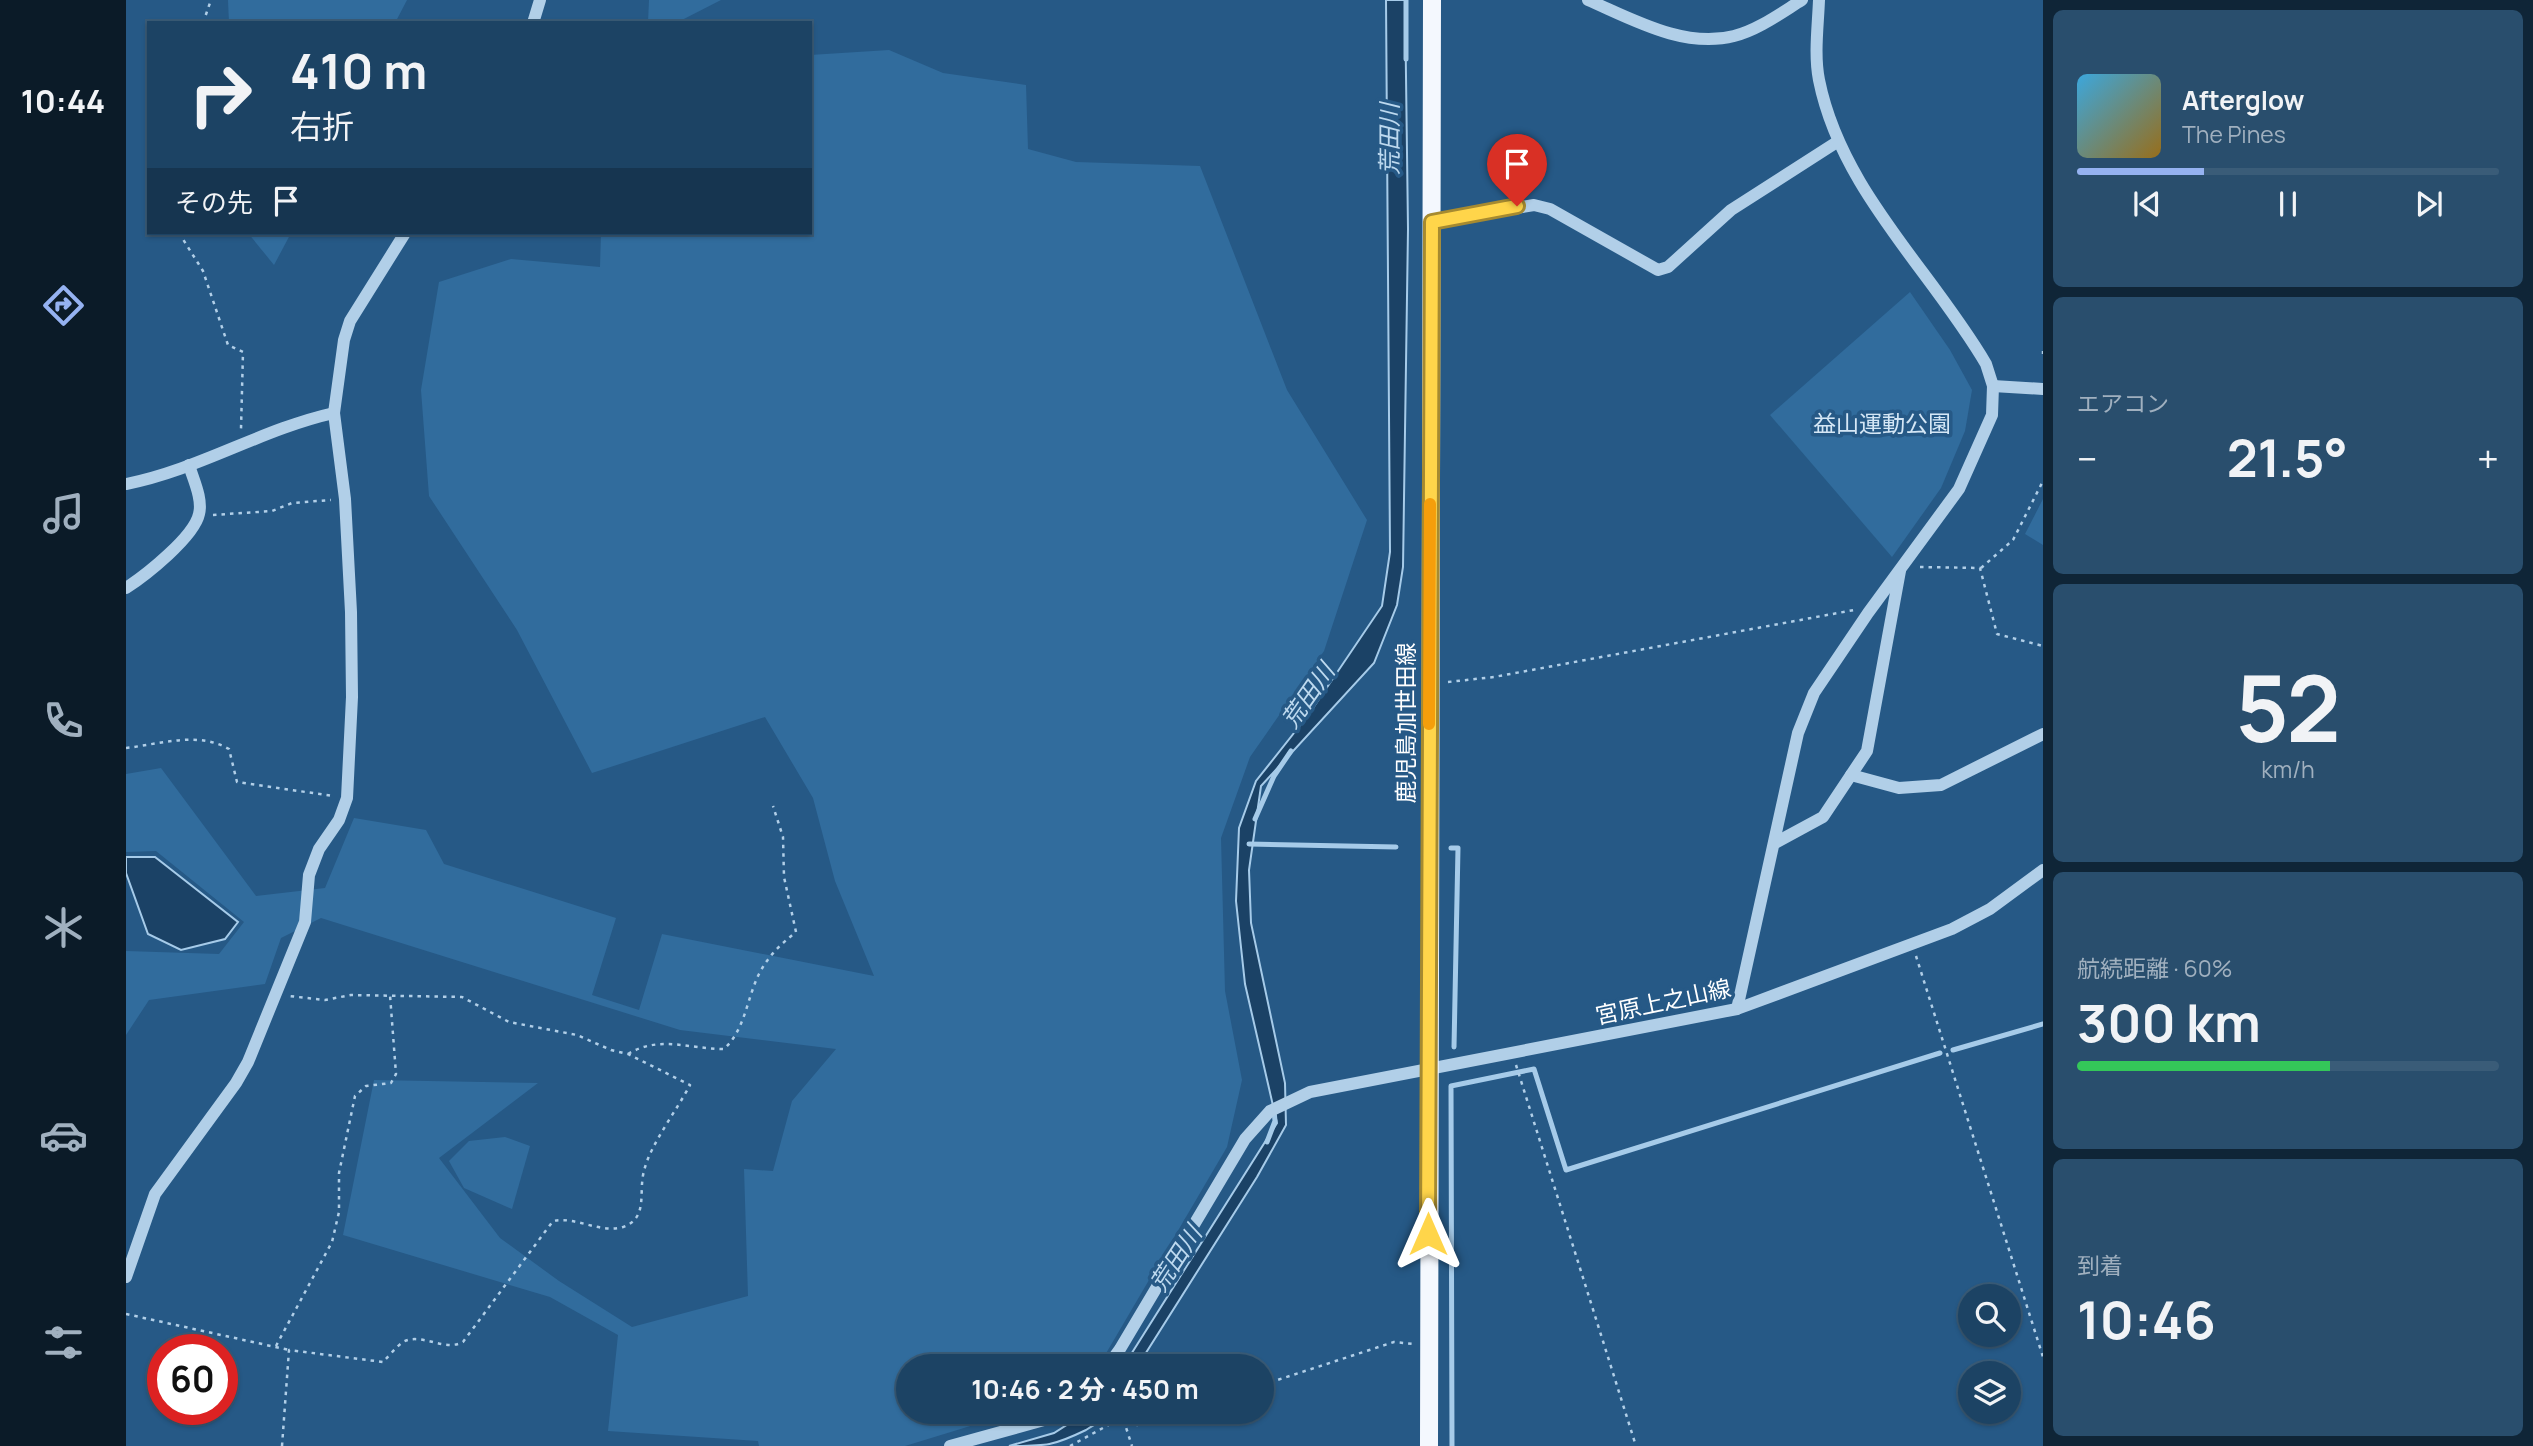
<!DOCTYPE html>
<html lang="ja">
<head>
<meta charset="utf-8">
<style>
	:root { --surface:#1c4364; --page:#294e6d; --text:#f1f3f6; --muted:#a0b0bf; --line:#3a5c78; --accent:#95b2f1 }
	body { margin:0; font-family:Manrope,"Noto Sans JP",sans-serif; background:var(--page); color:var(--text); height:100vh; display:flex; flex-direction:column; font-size:26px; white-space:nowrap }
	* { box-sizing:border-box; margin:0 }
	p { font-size:23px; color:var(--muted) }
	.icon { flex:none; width:38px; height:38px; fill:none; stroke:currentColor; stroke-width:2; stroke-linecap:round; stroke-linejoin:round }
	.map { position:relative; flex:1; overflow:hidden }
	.side { display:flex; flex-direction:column; gap:10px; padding:10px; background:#0f2537; width:490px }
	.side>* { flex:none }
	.hud { position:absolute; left:21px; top:21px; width:665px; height:214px; border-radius:0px; box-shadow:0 2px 5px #0004,0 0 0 2px var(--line); background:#1c4364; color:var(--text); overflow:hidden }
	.tools { position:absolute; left:1832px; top:1284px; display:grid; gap:14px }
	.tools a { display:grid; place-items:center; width:63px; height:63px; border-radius:50%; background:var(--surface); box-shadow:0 2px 5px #0004,0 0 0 2px var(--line); font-size:35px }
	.speed { position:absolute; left:21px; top:1334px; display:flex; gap:14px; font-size:35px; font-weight:700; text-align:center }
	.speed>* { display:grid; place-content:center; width:91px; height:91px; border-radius:50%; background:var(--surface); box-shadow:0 2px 5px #0004,0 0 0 2px var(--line); line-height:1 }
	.speed .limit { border:10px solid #d22; background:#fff; color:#111 }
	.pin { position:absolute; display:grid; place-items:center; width:60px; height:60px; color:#fff; margin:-72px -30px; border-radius:50% 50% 50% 0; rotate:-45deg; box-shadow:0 0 7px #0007 }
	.pin .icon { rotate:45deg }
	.me { position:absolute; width:77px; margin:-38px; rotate:0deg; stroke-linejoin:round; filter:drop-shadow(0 0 5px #0008) }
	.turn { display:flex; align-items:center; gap:24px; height:147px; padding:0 28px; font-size:32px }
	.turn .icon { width:91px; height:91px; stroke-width:2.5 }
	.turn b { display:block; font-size:49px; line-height:60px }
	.then { display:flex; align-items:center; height:66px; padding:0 28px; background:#0003; gap:14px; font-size:26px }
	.big { font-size:52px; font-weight:700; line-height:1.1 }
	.side .tile { flex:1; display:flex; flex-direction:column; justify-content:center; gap:10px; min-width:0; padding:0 24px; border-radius:10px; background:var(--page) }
	.side .dial { align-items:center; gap:0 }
	.dial b { font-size:91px; line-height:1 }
	.song { display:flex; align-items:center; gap:21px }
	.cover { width:84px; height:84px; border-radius:10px; background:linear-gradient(135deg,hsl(200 70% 55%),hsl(40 70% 35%)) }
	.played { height:7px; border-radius:4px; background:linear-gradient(90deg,var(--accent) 30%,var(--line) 30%) }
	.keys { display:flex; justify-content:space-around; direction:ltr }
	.heat { display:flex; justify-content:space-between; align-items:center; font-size:38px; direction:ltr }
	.charge { height:10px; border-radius:5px; background:linear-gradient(90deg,#34c759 60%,var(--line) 0) }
	.trip { position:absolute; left:770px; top:1354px; width:378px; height:70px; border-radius:35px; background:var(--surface); box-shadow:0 2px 5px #0004,0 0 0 2px var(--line); font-weight:700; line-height:70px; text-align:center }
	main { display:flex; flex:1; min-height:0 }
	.menu { display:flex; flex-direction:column; width:126px; justify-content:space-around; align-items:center; background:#0b1b28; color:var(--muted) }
	.menu .icon { width:49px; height:49px }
	.menu .active { color:var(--accent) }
	.menu b { font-size:32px; color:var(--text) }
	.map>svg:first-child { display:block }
</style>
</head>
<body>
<main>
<nav class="menu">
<b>10:44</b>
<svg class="icon active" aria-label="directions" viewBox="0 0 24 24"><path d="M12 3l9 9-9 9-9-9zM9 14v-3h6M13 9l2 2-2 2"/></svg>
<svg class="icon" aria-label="music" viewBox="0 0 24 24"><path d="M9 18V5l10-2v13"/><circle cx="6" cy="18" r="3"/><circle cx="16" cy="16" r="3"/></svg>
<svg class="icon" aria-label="phone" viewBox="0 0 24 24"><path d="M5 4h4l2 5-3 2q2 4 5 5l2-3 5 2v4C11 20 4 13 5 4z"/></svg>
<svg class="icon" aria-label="climate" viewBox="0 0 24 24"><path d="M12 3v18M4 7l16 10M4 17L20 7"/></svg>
<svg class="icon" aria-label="car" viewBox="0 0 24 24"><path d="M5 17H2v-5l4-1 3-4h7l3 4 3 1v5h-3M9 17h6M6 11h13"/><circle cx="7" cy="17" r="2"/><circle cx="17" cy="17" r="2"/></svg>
<svg class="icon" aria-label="filters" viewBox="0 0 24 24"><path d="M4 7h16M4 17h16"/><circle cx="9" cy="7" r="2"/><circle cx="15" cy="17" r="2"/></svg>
</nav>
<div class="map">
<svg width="1917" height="1446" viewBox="0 0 1917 1446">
	<rect width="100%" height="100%" fill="#265986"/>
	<g fill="#316c9d">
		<path d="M102,0h179l-12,23h-166z"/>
		<path d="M523,0h72l-45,23h-28z"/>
		<path d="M763,50l54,23 83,12 2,64 48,13 124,4 87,224 80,130 -43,131 -74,106 -29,81 4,153 17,89 -15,67 -129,220h-190v45h108l-111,34h-146l-1,-5 -150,-10 10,-96 -68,-38 -207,-62 31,-155 164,3 -99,75 61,80 59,43 73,46 116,-31 -4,-127 29,2 19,-70 44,-52 -156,-19 -359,-112 -40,20 -16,46 -116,16 -23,35v-84l93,3 25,-32 -88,-71 -30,1v-78l35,-6 95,128 69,-8 29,-70 72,12 18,34 172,54 -24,77 47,15 23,-76 212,42 -39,-95 -22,-83 -48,-81 -173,56 -75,-143 -88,-134 -8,-106 18,-108 72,-23 89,8 1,-34h209v-178z"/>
		<path d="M122,233h43l-17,32z"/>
		<path d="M1784,292l40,58 22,40 -7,41 -24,57 -49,69 -122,-142z"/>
		<path d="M1917,499v46l-18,-11z"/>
		<path d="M379,1137l25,9 -18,63 -48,-21 -15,-27 20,-20z"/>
	</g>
	<g fill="#1b4266" stroke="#a6cbe9" stroke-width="2">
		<path d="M1260,0h19l3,229 -5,338 -6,38 -23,58 -113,123 -12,84 2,53 34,160 1,42 -29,52 -120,190h-14l154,-244 -32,-139 -9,-83 3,-73 17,-47 53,-67 73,-108 8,-54z"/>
		<path d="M0,857h29l83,65 -13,17 -44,11 -33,-16 -22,-61z"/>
		<path d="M961,1412h21c-5,9 -13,12 -22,18 -33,16 -39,16 -77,16l45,-13z"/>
	</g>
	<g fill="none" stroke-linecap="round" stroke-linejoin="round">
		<g stroke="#a6cbe9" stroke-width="5">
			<path d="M1280,59v-59"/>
			<path d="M1129,819l19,-43 17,-25"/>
			<path d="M1123,844l147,3"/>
			<path d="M1325,848h7l-4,199"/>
			<path d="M1827,1050l90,-26"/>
			<path d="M1141,1142l8,-21 -1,-10"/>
			<path d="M1326,1446l-1,-360 83,-17 32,101 374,-117"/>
		</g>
		<g stroke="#b1cfe8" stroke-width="2.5" stroke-dasharray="3.5 5" stroke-linecap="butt">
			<path d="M77,23l8,-23"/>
			<path d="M53,233l24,38 25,74 15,7 -2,77"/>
			<path d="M1917,351v3"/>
			<path d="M87,515l59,-4 20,-8 39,-3"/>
			<path d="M1794,567l60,1 17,66 46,12"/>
			<path d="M1855,568l32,-28 30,-59"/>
			<path d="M1322,682l46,-5 360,-67"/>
			<path d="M0,748c35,-4 71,-17 103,1l8,33 96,14"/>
			<path d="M1790,956l127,401"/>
			<path d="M502,1054c32,-19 60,-5 96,-5 21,-19 23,-51 35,-75 9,-18 22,-30 37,-42l-12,-55 -1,-40 -10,-31"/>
			<path d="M1390,1065l120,381"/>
			<path d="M0,1314l163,36"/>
			<path d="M150,1346l56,-104 7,-30v-39l16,-77 11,-10 25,-3 5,-9 -6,-79"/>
			<path d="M1136,1385l132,-43 20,2"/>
			<path d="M995,1412l11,34"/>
			<path d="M156,1446l7,-96 94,12c6,-6 13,-15 20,-20 18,-10 41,10 60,0l90,-121c23,-5 47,13 70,6 26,-9 15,-35 21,-56 6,-26 33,-61 46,-86l-62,-31 -17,-4 -34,-15 -68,-13 -47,-25 -111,-2 -26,5 -36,-4"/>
			<path d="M944,1446l53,-29 14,8 39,-13"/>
		</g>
		<g stroke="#b1cfe8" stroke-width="12">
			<path d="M1462,0c44,19 96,49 146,36 24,-6 47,-23 68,-36"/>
			<path d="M407,23l7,-23"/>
			<path d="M1306,222l102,-17 16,4 108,61 10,-3 63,-57 106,-68"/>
			<path d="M1867,386l50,3"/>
			<path d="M0,484c72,-14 136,-55 208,-71"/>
			<path d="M0,588c20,-13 68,-51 73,-74 4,-15 -6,-35 -10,-49"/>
			<path d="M1725,775l48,13 42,-3 102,-51"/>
			<path d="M1649,843l48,-26 44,-66 33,-180"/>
			<path d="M1611,1009l61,-276 16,-40 54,-80 91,-124 33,-74 1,-29 -7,-22c-55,-94 -145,-174 -167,-284 -5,-25 -1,-54 0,-80"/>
			<path d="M0,1277l29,-83 81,-111 12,-21 57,-140 4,-47 10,-26 20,-29 8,-22 5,-101 -1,-85 -6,-113 -11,-86 10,-73 6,-19 55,-88"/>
			<path d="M981,1367l13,-18 125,-210 25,-28 40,-19 427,-83 215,-80 38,-20 53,-39"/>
			<path d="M824,1446l94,-26 16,-8"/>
		</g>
		<path stroke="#f4f8fe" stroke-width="18" d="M1303,1446l3,-1446"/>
	</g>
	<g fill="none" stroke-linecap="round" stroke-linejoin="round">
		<defs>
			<path id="route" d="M1302,1234l4,-1012 85,-16"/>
		</defs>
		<use href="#route" stroke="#a68a30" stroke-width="18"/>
		<use href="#route" stroke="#ffd54a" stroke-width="12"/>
		<path stroke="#f59e0b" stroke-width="12" d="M1303,724l1,-220"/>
	</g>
	<g text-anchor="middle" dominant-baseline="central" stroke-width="7" stroke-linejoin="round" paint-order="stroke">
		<g font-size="23" fill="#d5e7f6" stroke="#265986">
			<text x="1756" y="423">益山運動公園</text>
		</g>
		<g font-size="23" fill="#fff" stroke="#265986">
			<text transform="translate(1279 723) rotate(-90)">鹿児島加世田線</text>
			<text transform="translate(1537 1001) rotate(-12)">宮原上之山線</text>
		</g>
		<g font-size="24" font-style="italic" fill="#bdd9ef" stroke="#265986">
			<text transform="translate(1262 139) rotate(-90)">荒田川</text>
			<text transform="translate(1181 695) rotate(-55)">荒田川</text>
			<text transform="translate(1049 1258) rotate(-57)">荒田川</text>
		</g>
	</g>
</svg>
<div class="tools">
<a><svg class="icon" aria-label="search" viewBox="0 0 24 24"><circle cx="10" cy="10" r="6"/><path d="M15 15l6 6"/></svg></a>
<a><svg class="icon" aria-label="layers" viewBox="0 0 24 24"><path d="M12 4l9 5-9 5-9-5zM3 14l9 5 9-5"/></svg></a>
</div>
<div class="speed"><div class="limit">60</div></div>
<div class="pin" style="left:1391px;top:206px;background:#d93025"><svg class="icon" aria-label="arrive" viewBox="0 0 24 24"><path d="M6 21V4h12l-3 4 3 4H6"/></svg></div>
<svg class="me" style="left:1302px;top:1234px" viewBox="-20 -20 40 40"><path d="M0-17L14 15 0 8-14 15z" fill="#ffd54a" stroke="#fff" stroke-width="4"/></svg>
<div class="trip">10:46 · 2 分 · 450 m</div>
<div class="hud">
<div class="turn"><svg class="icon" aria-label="right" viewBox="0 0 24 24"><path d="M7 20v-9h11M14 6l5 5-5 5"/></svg><div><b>410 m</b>右折</div></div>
<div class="then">その先<svg class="icon" aria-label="arrive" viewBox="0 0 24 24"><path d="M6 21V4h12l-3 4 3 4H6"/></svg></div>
</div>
</div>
<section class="side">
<div class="tile">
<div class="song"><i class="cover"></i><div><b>Afterglow</b><p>The Pines</p></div></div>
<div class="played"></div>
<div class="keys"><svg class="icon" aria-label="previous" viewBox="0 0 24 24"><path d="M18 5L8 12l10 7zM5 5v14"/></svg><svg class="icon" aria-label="pause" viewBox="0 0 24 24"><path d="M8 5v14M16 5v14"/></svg><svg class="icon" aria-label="next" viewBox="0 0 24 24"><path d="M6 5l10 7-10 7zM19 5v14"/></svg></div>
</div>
<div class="tile"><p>エアコン</p>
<div class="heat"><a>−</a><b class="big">21.5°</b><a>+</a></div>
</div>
<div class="tile dial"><b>52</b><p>km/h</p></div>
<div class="tile"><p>航続距離 · 60%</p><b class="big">300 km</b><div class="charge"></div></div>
<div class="tile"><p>到着</p><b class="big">10:46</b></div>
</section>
</main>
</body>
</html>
